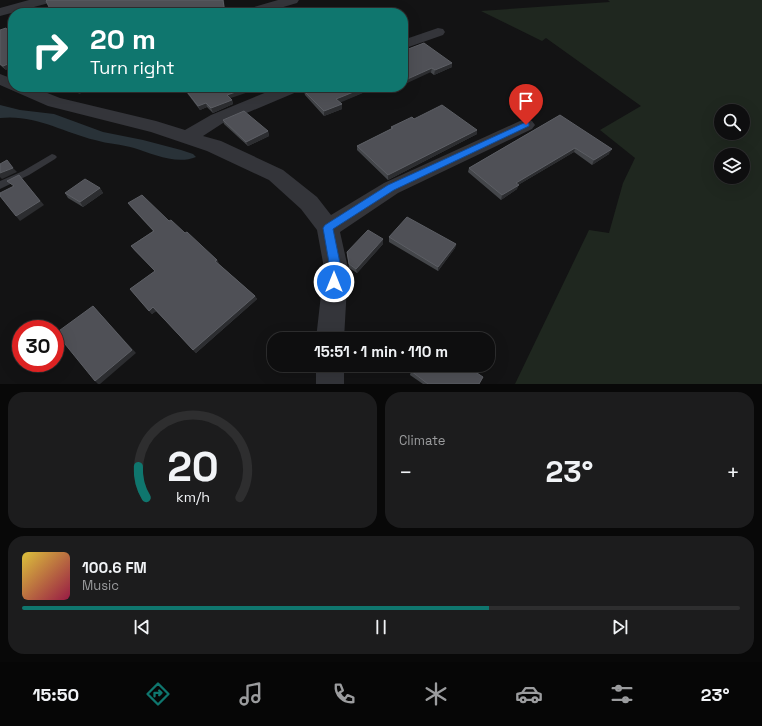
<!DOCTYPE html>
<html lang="en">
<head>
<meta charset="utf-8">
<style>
	:root { --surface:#0e0e0f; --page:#1c1c1d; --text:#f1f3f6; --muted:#9b9c9e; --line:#2e2e2f; --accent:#0f766e }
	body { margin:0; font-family:"Space Grotesk",sans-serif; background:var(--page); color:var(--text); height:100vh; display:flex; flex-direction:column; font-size:15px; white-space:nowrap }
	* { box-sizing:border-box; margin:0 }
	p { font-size:13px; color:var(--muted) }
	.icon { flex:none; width:22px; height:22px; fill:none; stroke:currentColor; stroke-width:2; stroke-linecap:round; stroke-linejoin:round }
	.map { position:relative; height:384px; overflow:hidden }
	.panel { display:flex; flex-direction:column; gap:8px; padding:8px; background:#080808; flex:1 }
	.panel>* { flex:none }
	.top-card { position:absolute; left:8px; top:8px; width:400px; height:84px; border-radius:16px; box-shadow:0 4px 16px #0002,0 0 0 1px var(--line); background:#0f766e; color:#fff; overflow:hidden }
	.controls { position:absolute; left:714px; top:104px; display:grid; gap:8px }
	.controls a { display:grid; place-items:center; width:36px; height:36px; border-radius:50%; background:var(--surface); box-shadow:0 4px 16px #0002,0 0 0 1px var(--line); font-size:20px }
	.speed { position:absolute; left:12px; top:320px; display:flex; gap:8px; font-size:20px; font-weight:700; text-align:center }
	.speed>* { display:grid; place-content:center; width:52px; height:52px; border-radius:50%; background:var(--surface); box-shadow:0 4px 16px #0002,0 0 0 1px var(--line); line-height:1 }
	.speed .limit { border:6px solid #d22; background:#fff; color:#111 }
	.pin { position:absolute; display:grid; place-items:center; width:34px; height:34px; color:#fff; margin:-41px -17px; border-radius:50% 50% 50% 0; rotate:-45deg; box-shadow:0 0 4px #0007 }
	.pin .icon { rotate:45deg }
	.me { position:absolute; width:44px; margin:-22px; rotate:0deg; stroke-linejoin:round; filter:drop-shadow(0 0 3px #0008) }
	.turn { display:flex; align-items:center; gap:14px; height:84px; padding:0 16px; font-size:18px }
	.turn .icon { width:52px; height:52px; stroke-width:2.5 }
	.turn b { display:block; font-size:28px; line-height:34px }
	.big { font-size:30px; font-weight:700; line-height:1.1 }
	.panel .card { flex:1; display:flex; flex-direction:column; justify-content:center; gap:6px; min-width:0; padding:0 14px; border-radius:16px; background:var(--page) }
	.panel .dial { align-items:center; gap:0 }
	.dial svg { height:104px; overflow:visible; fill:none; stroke:var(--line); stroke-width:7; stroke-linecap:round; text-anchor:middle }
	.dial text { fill:var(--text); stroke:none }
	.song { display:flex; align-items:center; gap:12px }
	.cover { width:48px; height:48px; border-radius:6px; background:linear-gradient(135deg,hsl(50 70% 55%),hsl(340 70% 35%)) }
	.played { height:4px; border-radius:2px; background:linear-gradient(90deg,var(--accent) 65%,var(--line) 65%) }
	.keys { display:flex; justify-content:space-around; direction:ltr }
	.heat { display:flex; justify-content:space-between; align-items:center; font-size:22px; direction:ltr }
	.panel .tiles { flex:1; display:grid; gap:8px; grid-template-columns:1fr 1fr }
	.card:last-child { grid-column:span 2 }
	.trip { position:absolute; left:267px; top:332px; width:228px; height:40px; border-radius:16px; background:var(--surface); box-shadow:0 4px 16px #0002,0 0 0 1px var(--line); font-weight:700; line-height:40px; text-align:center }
	.tabs { display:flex; height:64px; justify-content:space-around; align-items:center; background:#060606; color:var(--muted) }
	.tabs .icon { width:28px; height:28px }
	.tabs .selected { color:var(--accent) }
	.tabs b { font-size:18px; color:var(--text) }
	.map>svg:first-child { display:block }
</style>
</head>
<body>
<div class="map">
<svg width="762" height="384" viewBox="0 0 762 384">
	<rect width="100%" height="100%" fill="#131314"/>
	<path fill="#1f271f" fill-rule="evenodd" d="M608,0h154v384h-247l74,-154 20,3 14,-50 12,-25 -35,-28 41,-24 -95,-68 -4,3 -61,-30 129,-9zM721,111h22v22h-22zM721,155h22v22h-22z"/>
	<path fill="#293238" d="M0,105l20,5 34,4 49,18 40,8 38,10 12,4 3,3c-20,8 -43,-3 -62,-9 -13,-4 -26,-4 -39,-8 -32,-8 -61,-26 -95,-22z"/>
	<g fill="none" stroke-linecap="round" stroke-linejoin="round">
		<path fill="#34353a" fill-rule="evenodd" d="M52,154l3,1 2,2 -2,2 -26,16 -29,14v-8l23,-10z"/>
		<g fill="#34353a" fill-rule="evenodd">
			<path d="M29,0h22l-2,3 -49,13v-8z"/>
			<path d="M278,0h21l-2,3 -34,10h-21l2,-3z"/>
			<path d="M438,28l5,1 2,3 -2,3 -40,14v-9z"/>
			<path d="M0,74l13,5v8h19l28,11 96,23 29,9 26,-15 68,-28h22l-2,4 -76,32 -20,13 18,5 62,29 34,27 14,18 53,-32 136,-62 6,-2 6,2 3,4 -3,4 -134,64 -58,39 8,36 -4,71h-28l8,-71 -7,-38 -16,-21 -32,-29 -62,-29 -56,-19 -103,-26 -48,-21z"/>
			<rect x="316" y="365" width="28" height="19"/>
		</g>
	</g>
	<g fill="#44464a">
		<path d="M0,30l6,40 -6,-5z"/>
		<path d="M403,51l49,16 -18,8z"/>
		<path d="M314,87h63l-37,15 2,2v5l-18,7 -19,-21 -1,-4z"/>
		<path d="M185,89l46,10 1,1 1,4 -20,9 -6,-6 -7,3 -13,-17z"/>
		<path d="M560,115l49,39 -17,11 -18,-13 -56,33 -1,4 -16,11 -33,-28 1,-4z"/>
		<path d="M414,119l63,15 -89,46 -31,-30v-4l34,-17v-2z"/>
		<path d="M223,120l45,11 1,5 -21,10 -24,-22z"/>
		<path d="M100,188l3,5 -20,14 -15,-9 -3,-5z"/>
		<path d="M128,203l41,18 16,12 32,27 2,4 36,32 2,3 -61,54 -40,-42 -4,3 -22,-25 25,-18 -21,-21 -3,-4 22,-15 -22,-24z"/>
		<path d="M389,237l67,7 -1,4 -17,23 -49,-29z"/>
		<path d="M383,244l-26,29 -8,-5 -2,-16z"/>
		<path d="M411,371l72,6 -4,7h-56l-13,-9z"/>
	</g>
	<g fill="#2c2d30">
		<path d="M223,0h1l1,11 -8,2h-14z"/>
		<path d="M70,8l2,4 -4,1h-16z"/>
		<path d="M13,62v6l-7,2 -3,-4z"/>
		<path d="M452,63v4l-18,8 1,-5z"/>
		<path d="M432,68l-1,4 -28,13v-4z"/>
		<path d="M83,87h14l-18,7 -3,-4z"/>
		<path d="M250,87h13l-35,12 -1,-4z"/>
		<path d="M366,87h11l-40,17 -1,-5z"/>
		<path d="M232,100l1,4 -20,9 -2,-5z"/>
		<path d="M206,103l1,4 -7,3 -2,-4z"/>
		<path d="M342,104v5l-18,7v-5z"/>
		<path d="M477,130v4l-89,46v-5z"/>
		<path d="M268,131l1,5 -21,10 -2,-4z"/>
		<path d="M575,148l-1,4 -56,33 -1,4 -16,11 1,-5 14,-12z"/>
		<path d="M612,149l-3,5 -17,11 2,-5z"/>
		<path d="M13,168l4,4 -15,7 -2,-2v-4z"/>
		<path d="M19,175l25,30 -24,16 -4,-5z"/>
		<path d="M100,188l3,5 -20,14 -3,-5z"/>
		<path d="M383,239v5l-26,29 -1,-4z"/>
		<path d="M456,244l-1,4 -17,23v-4z"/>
		<path d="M217,260l2,4 -2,1 -2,-4z"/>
		<path d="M255,296l2,3 -61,54 -3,-3z"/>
		<path d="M93,306l43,47 -36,31h-2l-3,-3z"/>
		<path d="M153,307l3,4 -4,3 -3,-3z"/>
	</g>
	<g fill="#4f5056" stroke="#5c5e64">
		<path d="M47,0h176l1,7 -21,6h-131l-2,-5 -18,5 -6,-12z"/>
		<path d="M6,28l7,12v22l-10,4 -3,-2v-34z"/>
		<path d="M424,43l28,20 -17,7 -3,-2 -29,13v-30z"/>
		<path d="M75,87h8l-7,3z"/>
		<path d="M190,87h60l-23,8 5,5 -21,8 -5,-5 -8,3 -13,-17z"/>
		<path d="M314,87h52l-30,12 6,5 -18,7 -20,-20z"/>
		<path d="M442,105l35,25 -89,45 -31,-29 36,-18 -2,-1 21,-10 2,2z"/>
		<path d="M244,111l24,20 -22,11 -23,-22z"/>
		<path d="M560,115l52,34 -18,11 -19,-12 -59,35 3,2 -17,10 -33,-27z"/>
		<path d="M7,160l6,8 -13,5v-9z"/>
		<path d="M19,175l21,26 -24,15 -16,-20v-3l14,-7 -7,-5z"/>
		<path d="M85,179l15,9 -20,14 -15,-9z"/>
		<path d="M142,195l27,26 2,-1 14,13 2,-1 30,28 -2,1 40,35 -62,54 -40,-43 -4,4 -19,-22 25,-18 -24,-25 23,-15 -26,-28z"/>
		<path d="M407,217l49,27 -18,23 -49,-30z"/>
		<path d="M368,230l15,9 -27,30 -7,-5 -2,-12z"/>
		<path d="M93,306l39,44 -37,31 -39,-48z"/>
		<path d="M415,365h50l18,12 -4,7h-51l-17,-13z"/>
	</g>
	<path fill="#1a73e8" stroke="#114b97" d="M526,122l3,1v3l-135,64 -61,39 8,39 -3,17 -4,2 -3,-2 -2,-3 1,-14 -7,-40 2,-3 63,-40z"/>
</svg>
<div class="controls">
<a><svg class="icon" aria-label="search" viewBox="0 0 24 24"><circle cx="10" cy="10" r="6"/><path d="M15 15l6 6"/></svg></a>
<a><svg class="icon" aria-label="layers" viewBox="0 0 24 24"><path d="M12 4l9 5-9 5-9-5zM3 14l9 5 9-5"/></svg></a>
</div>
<div class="speed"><div class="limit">30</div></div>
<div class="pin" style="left:526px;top:125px;background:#d93025"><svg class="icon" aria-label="arrive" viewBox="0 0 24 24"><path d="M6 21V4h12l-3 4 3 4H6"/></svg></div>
<svg class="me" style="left:334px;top:282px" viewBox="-20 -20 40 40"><circle r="17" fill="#1a73e8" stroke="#fff" stroke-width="3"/><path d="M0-11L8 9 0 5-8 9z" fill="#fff"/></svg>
<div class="trip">15:51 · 1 min · 110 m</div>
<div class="top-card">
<div class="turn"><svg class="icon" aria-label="right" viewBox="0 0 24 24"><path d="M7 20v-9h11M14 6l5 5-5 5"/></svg><div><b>20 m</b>Turn right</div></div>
</div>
</div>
<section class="panel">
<div class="tiles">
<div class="card dial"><svg viewBox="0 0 100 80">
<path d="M14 69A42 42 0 1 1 86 69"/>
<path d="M14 69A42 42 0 0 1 8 45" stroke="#0f766e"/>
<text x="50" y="56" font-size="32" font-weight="700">20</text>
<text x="50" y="72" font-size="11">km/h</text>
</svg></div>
<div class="card"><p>Climate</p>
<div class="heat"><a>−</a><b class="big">23°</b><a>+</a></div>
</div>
<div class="card">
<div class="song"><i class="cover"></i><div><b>100.6 FM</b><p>Music</p></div></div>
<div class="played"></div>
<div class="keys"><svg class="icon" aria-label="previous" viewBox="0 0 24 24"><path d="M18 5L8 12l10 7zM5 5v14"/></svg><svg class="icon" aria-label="pause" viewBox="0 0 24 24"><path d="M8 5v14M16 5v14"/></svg><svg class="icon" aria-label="next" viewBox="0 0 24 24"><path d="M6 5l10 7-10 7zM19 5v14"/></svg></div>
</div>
</div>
</section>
<nav class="tabs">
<b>15:50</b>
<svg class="icon selected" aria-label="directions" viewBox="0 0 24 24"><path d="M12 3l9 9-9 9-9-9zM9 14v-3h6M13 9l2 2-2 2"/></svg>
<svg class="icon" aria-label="music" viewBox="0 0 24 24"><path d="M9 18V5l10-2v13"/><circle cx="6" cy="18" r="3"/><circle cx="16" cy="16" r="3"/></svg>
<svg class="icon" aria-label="phone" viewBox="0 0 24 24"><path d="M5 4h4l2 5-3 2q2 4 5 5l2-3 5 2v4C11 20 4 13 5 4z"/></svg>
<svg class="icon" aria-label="climate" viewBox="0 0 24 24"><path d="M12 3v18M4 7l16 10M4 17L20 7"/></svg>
<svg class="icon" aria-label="car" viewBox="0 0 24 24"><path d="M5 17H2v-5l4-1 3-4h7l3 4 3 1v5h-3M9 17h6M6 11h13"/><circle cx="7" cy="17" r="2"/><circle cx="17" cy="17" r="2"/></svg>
<svg class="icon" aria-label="filters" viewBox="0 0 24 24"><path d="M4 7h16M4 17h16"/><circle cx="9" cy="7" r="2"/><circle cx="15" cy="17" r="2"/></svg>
<b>23°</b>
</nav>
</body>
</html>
